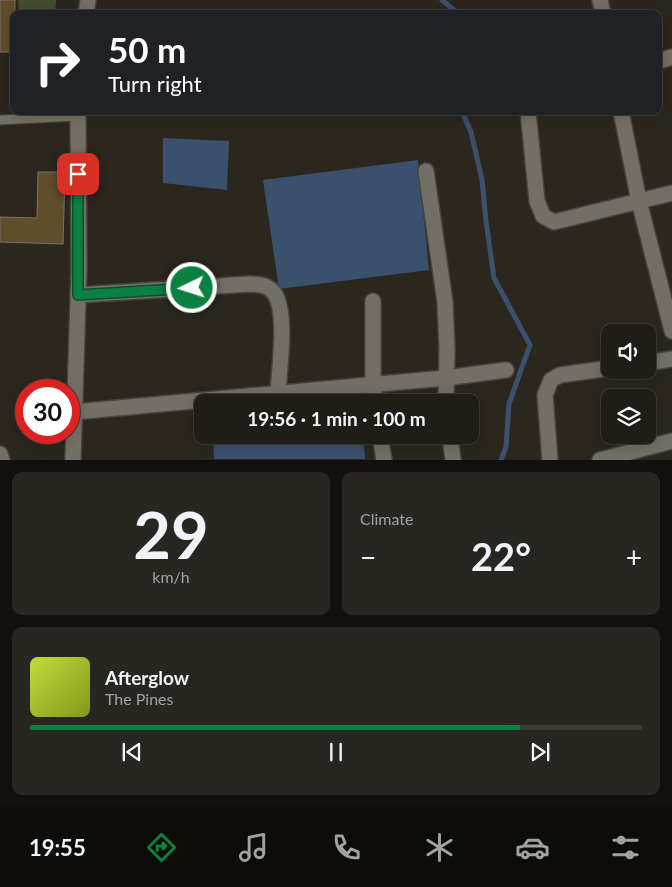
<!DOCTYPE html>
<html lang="en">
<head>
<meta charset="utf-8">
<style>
	:root { --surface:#201d17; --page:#282620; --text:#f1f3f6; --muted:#a2a2a1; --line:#3d3b36; --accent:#0b8043 }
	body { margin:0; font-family:Lato,sans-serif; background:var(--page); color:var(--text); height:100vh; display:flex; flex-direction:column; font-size:19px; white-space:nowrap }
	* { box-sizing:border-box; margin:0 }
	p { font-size:16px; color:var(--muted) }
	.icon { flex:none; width:28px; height:28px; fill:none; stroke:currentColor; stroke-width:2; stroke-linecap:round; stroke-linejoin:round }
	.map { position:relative; height:460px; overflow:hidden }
	.drawer { display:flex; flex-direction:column; gap:12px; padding:12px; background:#12100d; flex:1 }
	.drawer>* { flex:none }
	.banner { position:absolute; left:10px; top:10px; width:652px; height:105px; border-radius:10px; box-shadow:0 2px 12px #0003,0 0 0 1px var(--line); background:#202124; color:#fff; overflow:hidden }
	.fabs { position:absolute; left:601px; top:324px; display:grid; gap:10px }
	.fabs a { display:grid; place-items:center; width:55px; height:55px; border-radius:10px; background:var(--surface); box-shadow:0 2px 12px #0003,0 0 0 1px var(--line); font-size:25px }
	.speed { position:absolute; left:15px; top:379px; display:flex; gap:10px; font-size:25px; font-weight:700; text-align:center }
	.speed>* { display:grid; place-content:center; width:65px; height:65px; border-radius:50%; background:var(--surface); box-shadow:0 2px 12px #0003,0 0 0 1px var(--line); line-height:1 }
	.speed .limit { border:8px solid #d22; background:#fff; color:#111 }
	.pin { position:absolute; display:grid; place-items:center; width:42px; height:42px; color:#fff; margin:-21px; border-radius:10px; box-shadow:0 2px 8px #0006 }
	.me { position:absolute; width:55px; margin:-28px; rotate:266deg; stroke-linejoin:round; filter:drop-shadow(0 0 4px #0008) }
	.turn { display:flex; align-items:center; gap:18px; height:105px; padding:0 15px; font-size:22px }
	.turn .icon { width:65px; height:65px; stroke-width:2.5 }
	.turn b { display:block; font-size:35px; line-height:42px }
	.big { font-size:38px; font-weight:700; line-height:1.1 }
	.drawer .card { flex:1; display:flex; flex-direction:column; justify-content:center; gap:8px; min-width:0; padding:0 18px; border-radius:10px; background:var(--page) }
	.drawer .dial { align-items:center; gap:0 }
	.dial b { font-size:65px; line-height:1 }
	.song { display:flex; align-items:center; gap:15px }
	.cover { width:60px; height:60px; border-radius:8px; background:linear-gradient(135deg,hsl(70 70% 55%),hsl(70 70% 35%)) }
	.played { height:5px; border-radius:2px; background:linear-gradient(90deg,var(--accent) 80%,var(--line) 80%) }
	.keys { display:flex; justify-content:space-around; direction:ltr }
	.heat { display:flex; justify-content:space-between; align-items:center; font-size:28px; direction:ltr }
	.drawer .tiles { flex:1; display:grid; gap:12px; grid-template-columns:1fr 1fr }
	.card:last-child { grid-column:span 2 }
	.trip { position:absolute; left:194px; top:394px; width:285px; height:50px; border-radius:10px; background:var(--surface); box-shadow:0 2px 12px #0003,0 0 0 1px var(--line); font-weight:700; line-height:50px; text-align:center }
	.dock { display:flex; height:80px; justify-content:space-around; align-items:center; background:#0d0c09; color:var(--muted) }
	.dock .icon { width:35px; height:35px }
	.dock .active { color:var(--accent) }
	.dock b { font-size:22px; color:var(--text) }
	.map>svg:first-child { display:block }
</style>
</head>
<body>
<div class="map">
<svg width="672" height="460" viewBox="0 0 672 460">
	<rect width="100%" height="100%" fill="#2b271f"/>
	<path fill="#424e31" d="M18,0h38l-1,14h-36z"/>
	<g fill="#3a506c">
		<path d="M163,138l66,3 -2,49 -64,-7z"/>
		<path d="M418,160l11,110 -150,19 -16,-109z"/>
		<path d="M213,435h150l2,24h-151z"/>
	</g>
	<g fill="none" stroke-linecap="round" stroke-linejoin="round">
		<g stroke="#3a506c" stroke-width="5">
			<path d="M442,0l17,14"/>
			<path d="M464,111l-1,3 8,18 11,48 4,41 8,57 36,67 -21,59 -3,43 -5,13"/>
		</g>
	</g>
	<g fill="#5f4d2c" stroke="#7a756c">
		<path d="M0,0h15l-1,52h-14z"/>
		<path d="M38,172h27l-2,72 -63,-2v-25l37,1z"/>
	</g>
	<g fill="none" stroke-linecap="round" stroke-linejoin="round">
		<defs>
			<path id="service" d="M0,120l78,-4"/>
			<g id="minor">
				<path d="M600,0l3,14"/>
				<path d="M86,14l2,-14"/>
				<path d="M659,61l13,-4"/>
				<path d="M528,111l9,90 6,15 11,6 118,-29"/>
				<path d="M621,111l18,90 33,130"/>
				<path d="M426,171l19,131 2,47 -1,53"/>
				<path d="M78,295l171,-11c10,0 19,1 25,9 14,19 5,77 4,100"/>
				<path d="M373,301v84l3,17"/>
				<path d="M648,363l24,-4"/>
				<path d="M74,412l371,-34 61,-8"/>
				<path d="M380,435l4,25"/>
				<path d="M450,435l3,25"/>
				<path d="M0,454l2,6"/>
				<path d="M73,460l6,-193 -1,-156"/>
				<path d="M550,460l-5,-65 6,-15 9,-5 50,-7"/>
				<path d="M600,460l72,-19"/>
			</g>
		</defs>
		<use href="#service" stroke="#46423d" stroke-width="11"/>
		<use href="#minor" stroke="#46423d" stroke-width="18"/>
		<use href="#service" stroke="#746f66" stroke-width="9"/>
		<use href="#minor" stroke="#746f66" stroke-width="15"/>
	</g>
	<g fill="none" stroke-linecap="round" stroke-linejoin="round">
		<defs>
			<path id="route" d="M78,174v121l114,-7"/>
		</defs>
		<use href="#route" stroke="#07532c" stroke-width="12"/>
		<use href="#route" stroke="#0b8043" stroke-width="9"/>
	</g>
</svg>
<div class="fabs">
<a><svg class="icon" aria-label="sound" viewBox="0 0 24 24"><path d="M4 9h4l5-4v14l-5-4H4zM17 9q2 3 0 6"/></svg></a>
<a><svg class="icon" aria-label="layers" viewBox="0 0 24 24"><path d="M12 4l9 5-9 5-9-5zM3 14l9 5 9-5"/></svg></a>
</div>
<div class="speed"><div class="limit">30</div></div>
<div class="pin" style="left:78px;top:174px;background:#d93025"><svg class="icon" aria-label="arrive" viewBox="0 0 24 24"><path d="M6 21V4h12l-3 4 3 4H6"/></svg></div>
<svg class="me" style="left:192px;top:288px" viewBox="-20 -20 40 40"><circle r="17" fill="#0b8043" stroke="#fff" stroke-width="3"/><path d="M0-11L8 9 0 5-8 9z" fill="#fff"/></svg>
<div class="trip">19:56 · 1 min · 100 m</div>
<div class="banner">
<div class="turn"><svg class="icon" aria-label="right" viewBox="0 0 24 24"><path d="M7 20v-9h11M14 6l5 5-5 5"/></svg><div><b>50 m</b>Turn right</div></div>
</div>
</div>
<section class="drawer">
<div class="tiles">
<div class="card dial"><b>29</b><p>km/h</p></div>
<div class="card"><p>Climate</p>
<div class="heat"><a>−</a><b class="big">22°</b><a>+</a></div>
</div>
<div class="card">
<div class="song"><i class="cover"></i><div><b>Afterglow</b><p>The Pines</p></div></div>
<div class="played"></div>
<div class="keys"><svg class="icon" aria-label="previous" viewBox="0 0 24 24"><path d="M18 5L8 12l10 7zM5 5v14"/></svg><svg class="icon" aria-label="pause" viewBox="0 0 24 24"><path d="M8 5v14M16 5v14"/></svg><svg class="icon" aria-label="next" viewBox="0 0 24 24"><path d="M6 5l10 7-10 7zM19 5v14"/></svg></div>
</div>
</div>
</section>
<nav class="dock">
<b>19:55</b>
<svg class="icon active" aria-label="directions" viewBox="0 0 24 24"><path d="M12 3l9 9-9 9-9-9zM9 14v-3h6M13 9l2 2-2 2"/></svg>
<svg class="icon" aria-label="music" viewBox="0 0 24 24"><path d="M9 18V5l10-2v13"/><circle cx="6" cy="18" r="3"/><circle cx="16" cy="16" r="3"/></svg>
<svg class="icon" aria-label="phone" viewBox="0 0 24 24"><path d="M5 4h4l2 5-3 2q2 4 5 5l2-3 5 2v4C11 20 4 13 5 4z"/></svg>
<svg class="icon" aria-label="climate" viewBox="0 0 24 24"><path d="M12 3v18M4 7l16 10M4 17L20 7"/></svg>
<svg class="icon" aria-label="car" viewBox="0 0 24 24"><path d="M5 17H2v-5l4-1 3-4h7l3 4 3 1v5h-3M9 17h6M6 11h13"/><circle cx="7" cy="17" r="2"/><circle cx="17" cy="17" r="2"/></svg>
<svg class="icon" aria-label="filters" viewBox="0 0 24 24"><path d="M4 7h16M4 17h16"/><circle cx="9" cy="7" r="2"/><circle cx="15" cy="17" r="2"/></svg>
</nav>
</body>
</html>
